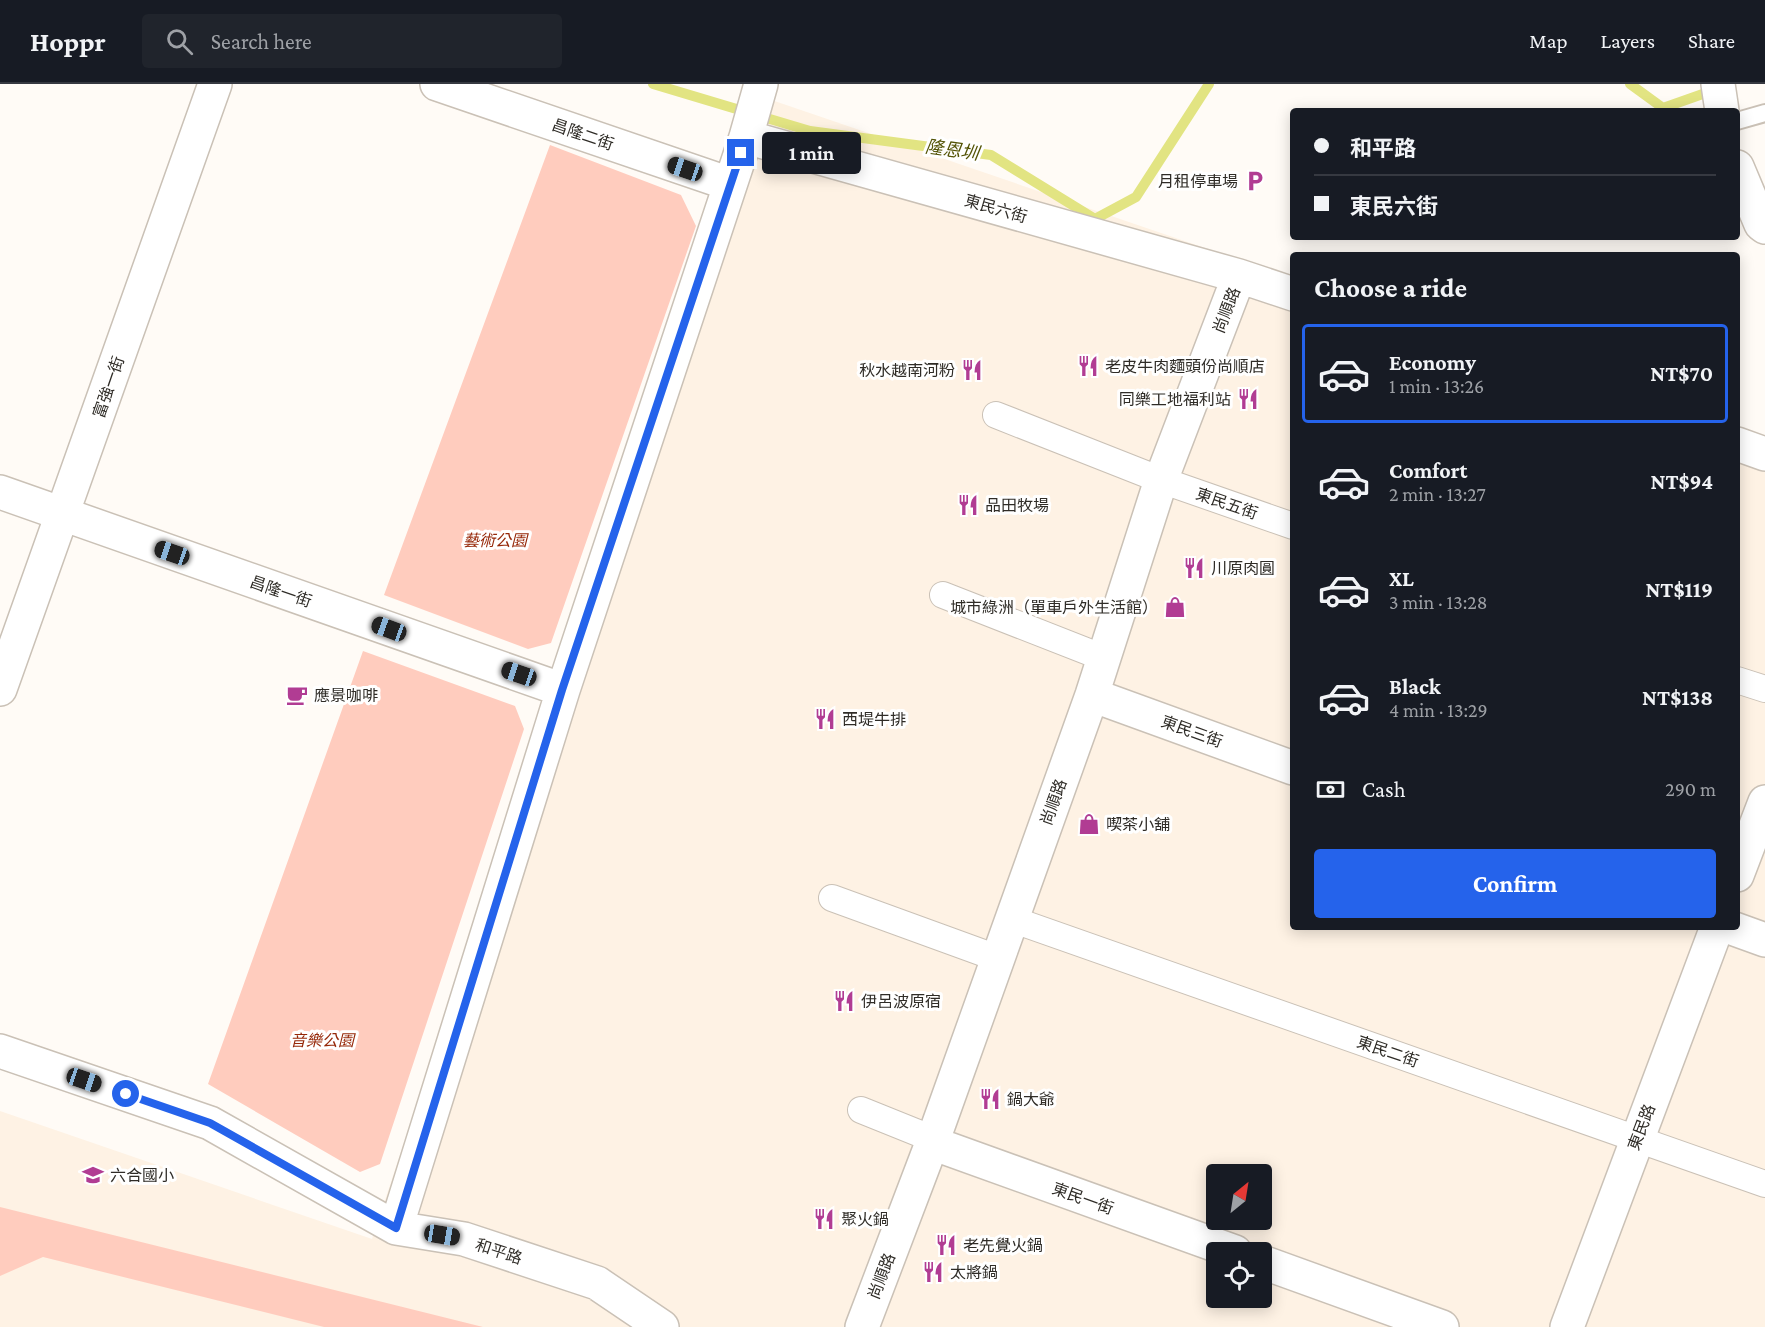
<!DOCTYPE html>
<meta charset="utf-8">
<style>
body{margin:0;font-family:"Crimson Pro","Noto Sans TC",serif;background:#20242c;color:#f1f3f6;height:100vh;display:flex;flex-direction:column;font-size:22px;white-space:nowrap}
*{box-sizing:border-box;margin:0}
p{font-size:20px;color:#9ea1a6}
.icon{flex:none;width:33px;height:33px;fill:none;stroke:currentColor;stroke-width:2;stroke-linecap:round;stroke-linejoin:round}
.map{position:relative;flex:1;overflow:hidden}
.sheet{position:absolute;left:1290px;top:168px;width:450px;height:678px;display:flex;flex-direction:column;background:#171b24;border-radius:6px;box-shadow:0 3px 15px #0003}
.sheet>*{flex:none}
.guide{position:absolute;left:1290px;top:24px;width:450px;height:132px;border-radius:6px;box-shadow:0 3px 15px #0003;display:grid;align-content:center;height:132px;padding:0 24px;background:#171b24}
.needle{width:39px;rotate:30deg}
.tools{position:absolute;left:1206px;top:1080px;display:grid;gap:12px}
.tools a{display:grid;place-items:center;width:66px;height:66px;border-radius:6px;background:#171b24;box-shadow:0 3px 15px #0003;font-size:30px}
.end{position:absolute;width:27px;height:27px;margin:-14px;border:8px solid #2563eb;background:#fff;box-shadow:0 0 0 3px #fff}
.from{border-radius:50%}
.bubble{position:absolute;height:42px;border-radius:6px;background:#171b24;box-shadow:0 3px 15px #0003;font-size:20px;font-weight:700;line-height:42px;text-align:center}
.car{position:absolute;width:18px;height:36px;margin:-18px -9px;border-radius:8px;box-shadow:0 0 4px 2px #0007;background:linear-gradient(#222 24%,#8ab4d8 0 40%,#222 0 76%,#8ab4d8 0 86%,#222 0)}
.guide b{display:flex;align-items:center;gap:21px;height:57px;font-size:22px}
.guide b+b{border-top:2px solid #363941}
.guide i{width:15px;height:15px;background:#f1f3f6}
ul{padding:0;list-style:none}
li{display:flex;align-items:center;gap:18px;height:99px;margin:0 12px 9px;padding:0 12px;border:3px solid transparent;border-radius:6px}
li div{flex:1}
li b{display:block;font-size:22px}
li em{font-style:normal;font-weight:700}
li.on{border-color:#2563eb}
li>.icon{width:54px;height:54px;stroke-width:1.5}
h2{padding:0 24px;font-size:27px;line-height:72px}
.pay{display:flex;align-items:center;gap:15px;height:66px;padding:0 24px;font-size:22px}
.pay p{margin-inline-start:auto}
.action{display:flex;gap:12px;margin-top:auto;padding:12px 24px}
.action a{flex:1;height:69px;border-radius:6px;background:#2563eb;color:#fff;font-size:24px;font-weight:700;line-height:69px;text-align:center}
header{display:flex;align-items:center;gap:36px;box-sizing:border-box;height:84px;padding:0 30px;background:#171b24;border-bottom:2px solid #363941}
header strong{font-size:28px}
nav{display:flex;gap:33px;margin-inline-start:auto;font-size:21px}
.search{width:420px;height:54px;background:#20242c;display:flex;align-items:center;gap:15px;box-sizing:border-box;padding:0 21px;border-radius:6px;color:#9ea1a6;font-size:22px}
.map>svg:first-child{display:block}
</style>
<header>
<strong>Hoppr</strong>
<div class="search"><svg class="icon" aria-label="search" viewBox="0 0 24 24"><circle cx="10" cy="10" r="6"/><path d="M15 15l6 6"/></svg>Search here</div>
<nav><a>Map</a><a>Layers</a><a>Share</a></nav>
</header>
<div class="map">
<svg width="1765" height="1243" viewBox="0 0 1765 1243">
<rect width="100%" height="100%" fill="#fffbf6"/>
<path fill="#fef2e4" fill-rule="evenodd" d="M754,10L1293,194V843H1737V347L1765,356V1243H0V1027L372,1155ZM1216,1090H1262V1136H1216ZM1216,1168H1262V1214H1216Z"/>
<path fill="#ffccbe" d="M550,61L681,111L696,142L551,559L528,565L384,511Z
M363,567L515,622L524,645L380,1080L360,1088L208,1000Z
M0,1123L483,1243H324L43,1173L0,1192Z"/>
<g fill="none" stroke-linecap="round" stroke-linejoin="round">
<path stroke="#e2e482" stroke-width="10" d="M653,0L810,47L991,71L1095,135L1136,113L1209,0
M1630,0L1663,24L1714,6"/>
<defs>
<path id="service" d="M1737,37L1765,29"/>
<path id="pedestrian" d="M996,331L1161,396L1293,442
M943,511L1104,574
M1737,596L1765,605
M832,814L997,874
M1011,835L1765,1100
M861,1026L933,1055"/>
<path id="minor" d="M437,0L730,100
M1718,0L1722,27
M746,53L761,0
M1737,83L1761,140L1765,143
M1737,360L1765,370
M0,408L563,606
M0,605L215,0
M1092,611L1293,684
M1729,843L1765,856
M0,967L210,1039L396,1144L464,1155L597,1199L662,1243
M932,1059L1235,1168
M396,1144L563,606L746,53L1239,192L1293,210
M1262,1178L1442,1243
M862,1243L932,1059L1092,611L1161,396L1239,192"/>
<path id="tertiary" d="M1737,791L1765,718
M1567,1243L1717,843"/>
</defs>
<use href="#service" stroke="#cac1b6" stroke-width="20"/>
<use href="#pedestrian" stroke="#cac1b6" stroke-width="28"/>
<use href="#minor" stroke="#cac1b6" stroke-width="36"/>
<use href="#tertiary" stroke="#cac1b6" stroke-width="36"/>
<use href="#service" stroke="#fff" stroke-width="16"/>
<use href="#pedestrian" stroke="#fff" stroke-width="26"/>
<use href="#minor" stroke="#fff" stroke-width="33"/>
<use href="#tertiary" stroke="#fff" stroke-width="33"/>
</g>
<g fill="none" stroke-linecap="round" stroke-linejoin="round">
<path stroke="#2563eb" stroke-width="8" d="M126,1010L210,1039L396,1144L562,606L741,69"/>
</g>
<defs>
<symbol id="parking-bare" viewBox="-9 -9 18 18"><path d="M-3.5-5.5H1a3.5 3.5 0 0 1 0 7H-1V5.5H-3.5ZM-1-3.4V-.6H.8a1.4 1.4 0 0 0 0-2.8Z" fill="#b13c93" stroke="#fff" stroke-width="2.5" paint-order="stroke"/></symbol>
<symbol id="restaurant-bare" viewBox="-9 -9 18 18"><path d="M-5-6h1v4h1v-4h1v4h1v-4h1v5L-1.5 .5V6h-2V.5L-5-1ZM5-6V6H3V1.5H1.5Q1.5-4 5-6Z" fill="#b13c93" stroke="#fff" stroke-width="2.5" paint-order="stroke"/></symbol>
<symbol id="shop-bare" viewBox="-9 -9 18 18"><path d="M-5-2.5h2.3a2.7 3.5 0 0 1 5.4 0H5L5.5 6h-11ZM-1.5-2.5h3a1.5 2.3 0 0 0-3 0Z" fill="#b13c93" stroke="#fff" stroke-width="2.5" paint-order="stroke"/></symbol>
<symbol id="cafe-bare" viewBox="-9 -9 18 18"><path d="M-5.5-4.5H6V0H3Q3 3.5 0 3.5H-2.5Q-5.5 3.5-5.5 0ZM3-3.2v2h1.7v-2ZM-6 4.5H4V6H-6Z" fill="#b13c93" stroke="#fff" stroke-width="2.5" paint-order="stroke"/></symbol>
<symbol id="school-bare" viewBox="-9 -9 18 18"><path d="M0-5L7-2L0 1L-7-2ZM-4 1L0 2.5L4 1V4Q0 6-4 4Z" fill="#b13c93" stroke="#fff" stroke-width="2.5" paint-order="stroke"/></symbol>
</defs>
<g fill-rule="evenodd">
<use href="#parking-bare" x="1240" y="82" width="30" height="30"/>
<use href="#restaurant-bare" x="1073" y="267" width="30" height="30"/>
<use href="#restaurant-bare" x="957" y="271" width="30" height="30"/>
<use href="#restaurant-bare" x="1233" y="300" width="30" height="30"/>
<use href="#restaurant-bare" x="953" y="406" width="30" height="30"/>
<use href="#restaurant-bare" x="1179" y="469" width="30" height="30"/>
<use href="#shop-bare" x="1160" y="508" width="30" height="30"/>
<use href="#cafe-bare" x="282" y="596" width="30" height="30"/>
<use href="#restaurant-bare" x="810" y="620" width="30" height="30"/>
<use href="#shop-bare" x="1074" y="725" width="30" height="30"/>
<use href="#restaurant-bare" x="829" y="902" width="30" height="30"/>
<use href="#restaurant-bare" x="975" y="1000" width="30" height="30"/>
<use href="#school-bare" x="78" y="1076" width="30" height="30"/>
<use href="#restaurant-bare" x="809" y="1120" width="30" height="30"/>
<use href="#restaurant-bare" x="931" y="1146" width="30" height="30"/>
<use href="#restaurant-bare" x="918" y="1173" width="30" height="30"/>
</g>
<g text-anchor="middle" stroke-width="6" stroke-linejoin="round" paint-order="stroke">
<g font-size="16" fill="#2f2c27" stroke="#fff">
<text transform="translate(583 50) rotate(19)" y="6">昌隆二街</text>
<text transform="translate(996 124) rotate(16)" y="6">東民六街</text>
<text transform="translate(1226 226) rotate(-69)" y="6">尚順路</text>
<text transform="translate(108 303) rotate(-71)" y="6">富強一街</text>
<text transform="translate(1227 419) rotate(19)" y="6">東民五街</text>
<text transform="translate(281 507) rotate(19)" y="6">昌隆一街</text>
<text transform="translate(1192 647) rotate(20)" y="6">東民三街</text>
<text transform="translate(1053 718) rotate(-70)" y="6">尚順路</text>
<text transform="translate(1388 967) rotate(19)" y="6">東民二街</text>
<text transform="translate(1641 1043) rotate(-69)" y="6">東民路</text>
<text transform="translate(1083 1114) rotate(20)" y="6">東民一街</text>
<text transform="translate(499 1167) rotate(18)" y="6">和平路</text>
<text transform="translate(881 1192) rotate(-69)" y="6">尚順路</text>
</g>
<g font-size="16" fill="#2f2c27" stroke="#fff" text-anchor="start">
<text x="1238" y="103" text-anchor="end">月租停車場</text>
<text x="1105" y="288">老皮牛肉麵頭份尚順店</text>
<text x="955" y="292" text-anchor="end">秋水越南河粉</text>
<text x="1231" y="321" text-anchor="end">同樂工地福利站</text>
<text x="985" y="427">品田牧場</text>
<text x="1211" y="490">川原肉圓</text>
<text x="1158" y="529" text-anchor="end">城市綠洲（單車戶外生活館）</text>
<text x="314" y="617">應景咖啡</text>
<text x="842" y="641">西堤牛排</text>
<text x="1106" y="746">喫茶小舖</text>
<text x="861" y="923">伊呂波原宿</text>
<text x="1007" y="1021">鍋大爺</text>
<text x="110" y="1097">六合國小</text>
<text x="841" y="1141">聚火鍋</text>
<text x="963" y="1167">老先覺火鍋</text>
<text x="950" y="1194">太將鍋</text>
</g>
<g font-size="16" font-style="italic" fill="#962809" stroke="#fff">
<text x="495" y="462">藝術公園</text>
<text x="322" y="962">音樂公園</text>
</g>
<g font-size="18" font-style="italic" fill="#545407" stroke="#fff">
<text transform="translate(952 66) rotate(8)" y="6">隆恩圳</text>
</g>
</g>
</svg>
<div class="tools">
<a><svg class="needle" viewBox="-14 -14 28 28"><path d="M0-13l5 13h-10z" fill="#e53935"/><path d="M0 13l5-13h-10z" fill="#9ea1a6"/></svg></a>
<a><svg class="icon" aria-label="locate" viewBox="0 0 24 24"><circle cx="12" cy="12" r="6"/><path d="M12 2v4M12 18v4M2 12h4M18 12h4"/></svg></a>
</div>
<i class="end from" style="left:126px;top:1010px"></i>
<i class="end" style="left:741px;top:69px"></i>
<div class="bubble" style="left:762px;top:48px;width:99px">1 min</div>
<i class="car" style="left:685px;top:85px;rotate:289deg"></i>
<i class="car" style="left:172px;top:469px;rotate:289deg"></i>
<i class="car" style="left:389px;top:545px;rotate:290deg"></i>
<i class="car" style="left:519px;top:590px;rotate:289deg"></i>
<i class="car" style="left:84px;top:996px;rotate:109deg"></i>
<i class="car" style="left:442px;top:1151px;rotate:99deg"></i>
<div class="guide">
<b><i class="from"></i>和平路</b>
<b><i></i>東民六街</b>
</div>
<section class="sheet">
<h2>Choose a ride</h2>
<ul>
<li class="on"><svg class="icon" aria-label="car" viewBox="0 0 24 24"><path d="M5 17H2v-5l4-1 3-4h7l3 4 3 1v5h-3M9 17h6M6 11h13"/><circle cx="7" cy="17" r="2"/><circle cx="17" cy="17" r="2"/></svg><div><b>Economy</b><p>1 min · 13:26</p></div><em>NT$70</em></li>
<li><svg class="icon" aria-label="car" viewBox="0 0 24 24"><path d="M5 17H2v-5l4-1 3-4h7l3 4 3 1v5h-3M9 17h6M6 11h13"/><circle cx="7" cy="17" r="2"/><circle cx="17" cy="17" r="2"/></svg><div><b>Comfort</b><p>2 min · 13:27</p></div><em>NT$94</em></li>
<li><svg class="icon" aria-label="car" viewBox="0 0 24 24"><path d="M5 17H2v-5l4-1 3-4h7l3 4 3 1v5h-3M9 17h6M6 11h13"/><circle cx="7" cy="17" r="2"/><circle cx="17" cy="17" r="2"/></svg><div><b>XL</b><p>3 min · 13:28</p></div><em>NT$119</em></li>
<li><svg class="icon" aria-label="car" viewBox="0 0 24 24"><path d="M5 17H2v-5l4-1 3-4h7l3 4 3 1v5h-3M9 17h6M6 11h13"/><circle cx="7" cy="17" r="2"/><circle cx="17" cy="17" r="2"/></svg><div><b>Black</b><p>4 min · 13:29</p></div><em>NT$138</em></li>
</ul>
<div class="pay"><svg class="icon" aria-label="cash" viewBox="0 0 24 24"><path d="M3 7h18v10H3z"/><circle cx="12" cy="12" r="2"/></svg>Cash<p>290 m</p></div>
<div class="action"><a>Confirm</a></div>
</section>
</div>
